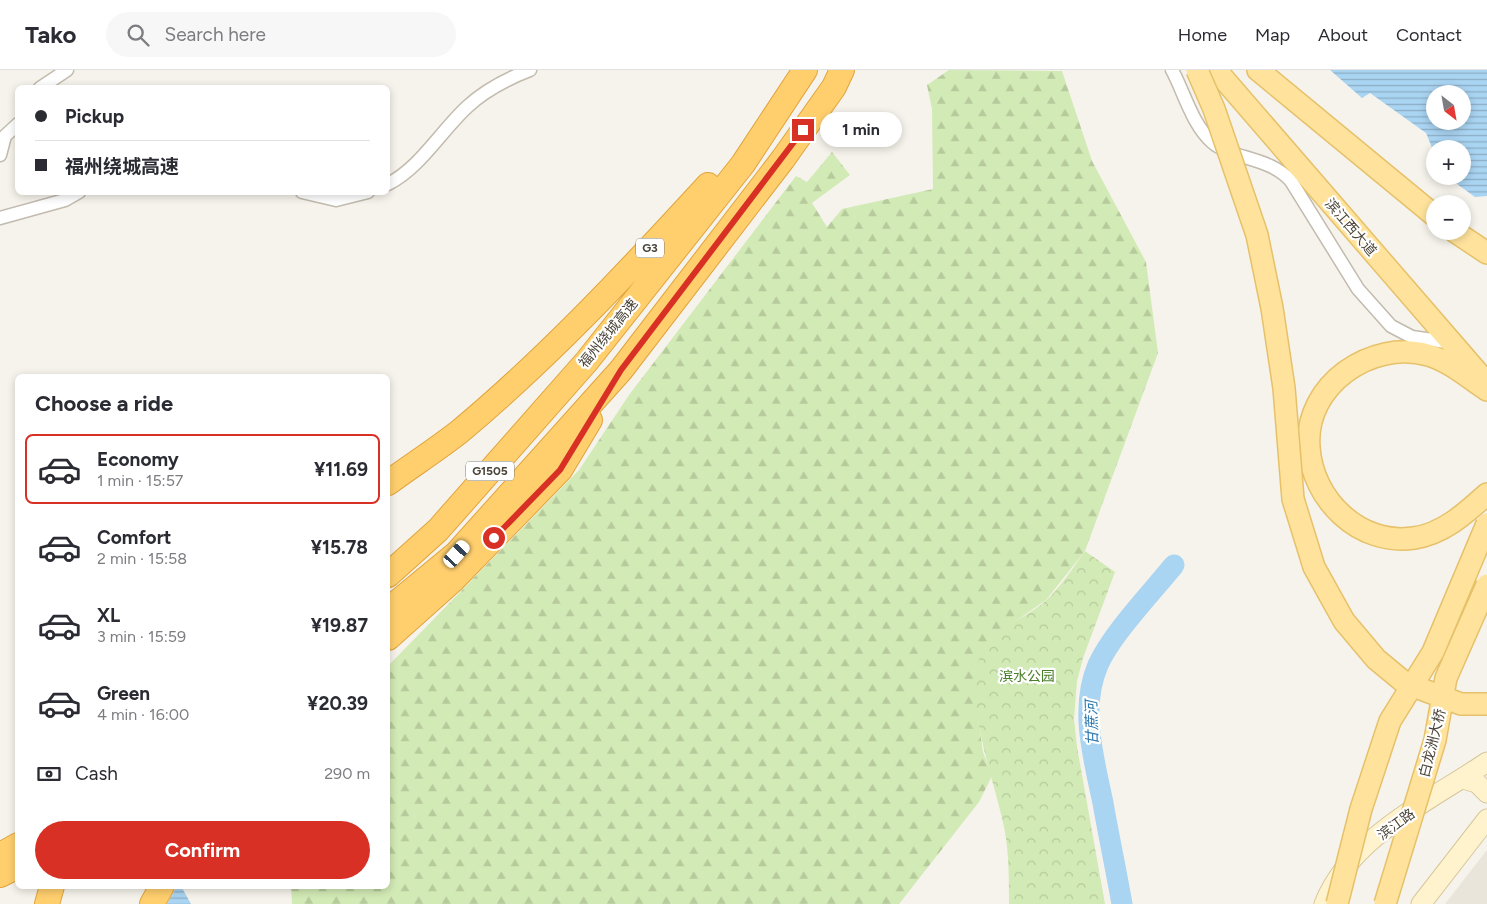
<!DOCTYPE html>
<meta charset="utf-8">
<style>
body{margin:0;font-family:Figtree,"Noto Sans SC",sans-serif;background:#f7f7f7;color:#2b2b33;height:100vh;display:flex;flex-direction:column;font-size:19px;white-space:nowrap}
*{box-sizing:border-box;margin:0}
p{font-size:16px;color:#7c7c81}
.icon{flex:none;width:28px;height:28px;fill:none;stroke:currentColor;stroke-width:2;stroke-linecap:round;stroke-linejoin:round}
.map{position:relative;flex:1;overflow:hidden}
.drawer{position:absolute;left:15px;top:304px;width:375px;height:515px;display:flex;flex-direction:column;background:#fff;border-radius:8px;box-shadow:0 2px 8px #0003}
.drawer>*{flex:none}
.banner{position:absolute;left:15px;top:15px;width:375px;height:110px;border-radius:8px;box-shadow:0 2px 8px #0003;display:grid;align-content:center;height:110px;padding:0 20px;background:#fff}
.needle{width:32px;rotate:149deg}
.tools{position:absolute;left:1426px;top:15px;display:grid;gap:10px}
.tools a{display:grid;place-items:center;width:45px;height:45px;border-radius:50%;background:#fff;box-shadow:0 2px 8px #0003;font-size:25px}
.end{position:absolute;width:22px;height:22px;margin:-11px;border:6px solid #d93025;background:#fff;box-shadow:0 0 0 2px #fff}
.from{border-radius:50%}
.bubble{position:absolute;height:35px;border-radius:18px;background:#fff;box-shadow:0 2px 8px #0003;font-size:16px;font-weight:700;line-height:35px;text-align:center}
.car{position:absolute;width:15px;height:30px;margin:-15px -8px;border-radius:6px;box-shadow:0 0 4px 1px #0007;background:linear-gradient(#fff 24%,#345 0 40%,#fff 0 76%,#345 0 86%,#fff 0)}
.banner b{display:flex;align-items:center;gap:18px;height:48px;font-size:19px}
.banner b+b{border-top:1px solid #e1e1e2}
.banner i{width:12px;height:12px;background:#2b2b33}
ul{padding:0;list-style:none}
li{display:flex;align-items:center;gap:15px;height:70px;margin:0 10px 8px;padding:0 10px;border:2px solid transparent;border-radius:8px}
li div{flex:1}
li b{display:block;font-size:19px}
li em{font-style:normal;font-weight:700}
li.on{border-color:#d93025}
li>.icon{width:45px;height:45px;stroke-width:1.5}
h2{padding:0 20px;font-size:22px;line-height:60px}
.pay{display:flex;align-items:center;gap:12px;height:55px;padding:0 20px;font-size:19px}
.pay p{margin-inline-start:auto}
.primary-button{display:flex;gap:10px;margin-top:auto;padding:10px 20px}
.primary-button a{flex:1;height:58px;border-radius:30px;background:#d93025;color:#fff;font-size:20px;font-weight:700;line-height:58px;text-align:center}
header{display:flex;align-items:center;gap:30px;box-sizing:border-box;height:70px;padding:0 25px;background:#fff;border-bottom:1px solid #e1e1e2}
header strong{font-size:24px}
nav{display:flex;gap:28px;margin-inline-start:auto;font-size:18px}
.search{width:350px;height:45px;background:#f7f7f7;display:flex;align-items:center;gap:12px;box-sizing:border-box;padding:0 18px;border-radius:28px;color:#7c7c81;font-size:19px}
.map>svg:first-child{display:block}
</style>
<header>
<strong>Tako</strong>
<div class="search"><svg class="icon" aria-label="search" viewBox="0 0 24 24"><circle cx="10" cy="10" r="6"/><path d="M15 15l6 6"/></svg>Search here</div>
<nav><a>Home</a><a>Map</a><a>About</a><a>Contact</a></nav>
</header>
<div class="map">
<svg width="1487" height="834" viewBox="0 0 1487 834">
<defs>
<pattern id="forest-firs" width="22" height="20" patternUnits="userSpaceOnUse" patternTransform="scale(1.25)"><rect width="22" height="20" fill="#d2eab5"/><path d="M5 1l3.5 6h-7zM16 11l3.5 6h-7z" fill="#b6ca9c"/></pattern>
<pattern id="park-crowns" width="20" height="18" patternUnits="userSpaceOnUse" patternTransform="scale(1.25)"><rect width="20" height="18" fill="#d2eab5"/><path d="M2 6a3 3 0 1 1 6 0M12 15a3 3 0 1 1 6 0" fill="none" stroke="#b6ca9c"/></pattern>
<pattern id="water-rules" width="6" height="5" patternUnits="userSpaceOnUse" patternTransform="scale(1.25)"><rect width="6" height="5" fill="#a9d4f2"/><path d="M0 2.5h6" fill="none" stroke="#8caec5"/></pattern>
</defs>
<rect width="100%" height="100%" fill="#f6f3ec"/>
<path fill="#eae5da" d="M1487,780V834H1445Z"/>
<path fill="url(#forest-firs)" d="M949,0L1062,1L1092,91L1146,192L1158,283L1085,481L1046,530L998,563L985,578L980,588L976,623L979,654L983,682L992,706L979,732L899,834H292L291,816H388V596L579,400L629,325L796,106L807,112L832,82L850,105L812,133L827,157L842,139L933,119L932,39L927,15Z"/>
<path fill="url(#park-crowns)" d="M1085,481L1115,502L1083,588L1077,611L1074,649L1077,677L1105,834H1009C1009,810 1009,786 1005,762C997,716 957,619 985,577C998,557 1023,549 1042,534C1059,520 1072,499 1085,481Z"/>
<path fill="url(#water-rules)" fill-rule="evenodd" d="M1330,0H1487V126L1475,127L1446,106H1462V79H1435V85L1426,63L1370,23L1362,28ZM1435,24H1462V51H1435Z
M177,816H181L191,834H167Z"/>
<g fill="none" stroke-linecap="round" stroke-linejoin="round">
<path stroke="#a9d4f2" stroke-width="21" d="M1122,834C1116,800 1109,767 1103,733C1094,689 1079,639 1098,595C1111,565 1152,522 1174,495"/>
<defs>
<path id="minor" d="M1172,0C1184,22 1192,54 1212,72C1232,90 1269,86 1291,111L1358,219L1391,256L1412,267L1453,273
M40,18L67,0
M0,85L5,66L18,54
M388,114C420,98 441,61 467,37C484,21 509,8 530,0
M302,122L336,130L368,122
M0,148L65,130L79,122"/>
<path id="secondary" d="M1463,709L1477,713L1487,723
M1324,834C1351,766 1430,731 1487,692
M1421,834L1487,749"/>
<path id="primary" d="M1216,0L1484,310
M1258,0L1435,146
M1454,161L1487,183
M1487,320C1469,308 1449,291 1428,285C1372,269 1304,315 1309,377C1312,429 1359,476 1414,468C1443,464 1466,443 1487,424"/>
<path id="motorway" d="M388,413C411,396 436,380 459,362C549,287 629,201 708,115
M388,505L438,460L587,291L743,94L805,0
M388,540L457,483L621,300L783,89L834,17L842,0
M388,568L454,509L560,400L590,350
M0,785L18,775
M0,805L18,796
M47,834L52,816
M152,834L162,816"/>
</defs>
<use href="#minor" stroke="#c2bbae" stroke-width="15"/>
<use href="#secondary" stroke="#d6c79b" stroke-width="21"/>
<use href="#primary" stroke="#e6c16a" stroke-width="24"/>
<use href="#motorway" stroke="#e0a43c" stroke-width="26"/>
<use href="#minor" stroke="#fff" stroke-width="12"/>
<use href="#secondary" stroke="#fff3cd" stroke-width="19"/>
<use href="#primary" stroke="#ffe39c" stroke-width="21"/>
<use href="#motorway" stroke="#ffcf6e" stroke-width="24"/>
<defs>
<path id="primary-bridge" d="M1197,0L1214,39L1257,165L1272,238L1284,318L1293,429L1314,497L1344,551L1376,589L1405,613L1461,634H1487
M1337,834L1361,739L1390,651L1433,582L1487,454
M1385,834L1435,670L1446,608L1487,515"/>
</defs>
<use href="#primary-bridge" stroke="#e6c16a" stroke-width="24" stroke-linecap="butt"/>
<use href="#primary-bridge" stroke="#ffe39c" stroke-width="21"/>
</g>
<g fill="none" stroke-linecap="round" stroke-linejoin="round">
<path stroke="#d93025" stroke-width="6" d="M494,468L560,400L621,300L803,60"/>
</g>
<g text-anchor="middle" stroke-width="4.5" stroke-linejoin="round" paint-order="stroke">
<g fill="#fff" stroke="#817c74" stroke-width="1">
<rect x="636" y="168.5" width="28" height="19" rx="4"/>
<rect x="466" y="391.5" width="48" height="19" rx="4"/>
</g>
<g font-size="12" font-weight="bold" fill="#4b4439">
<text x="650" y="182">G3</text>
<text x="490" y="405">G1505</text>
</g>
<g font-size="14" fill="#4b4439" stroke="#fff">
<text transform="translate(1351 157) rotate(49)" y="5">滨江西大道</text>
<text transform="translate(608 263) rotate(-51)" y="5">福州绕城高速</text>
<text transform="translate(1432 673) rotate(-76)" y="5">白龙洲大桥</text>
<text transform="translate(1396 754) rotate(-36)" y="5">滨江路</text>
</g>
<g font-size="14" fill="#4a7f2a" stroke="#fff">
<text x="1027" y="611">滨水公园</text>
</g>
<g font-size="15" font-style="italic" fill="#2e7ab2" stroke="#fff">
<text transform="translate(1092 653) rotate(-92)" y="5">甘蔗河</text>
</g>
</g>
</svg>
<div class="tools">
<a><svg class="needle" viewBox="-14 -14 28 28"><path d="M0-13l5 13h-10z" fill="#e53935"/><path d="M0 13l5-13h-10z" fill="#7c7c81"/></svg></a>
<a>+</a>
<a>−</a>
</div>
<i class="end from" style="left:494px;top:468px"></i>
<i class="end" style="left:803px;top:60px"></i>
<div class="bubble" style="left:820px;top:42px;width:82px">1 min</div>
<i class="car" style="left:457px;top:484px;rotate:42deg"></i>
<div class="banner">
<b><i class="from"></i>Pickup</b>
<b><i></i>福州绕城高速</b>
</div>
<section class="drawer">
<h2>Choose a ride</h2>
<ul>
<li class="on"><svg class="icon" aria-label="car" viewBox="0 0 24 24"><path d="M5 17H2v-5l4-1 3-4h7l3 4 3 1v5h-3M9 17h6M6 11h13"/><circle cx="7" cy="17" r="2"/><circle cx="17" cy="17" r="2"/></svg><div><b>Economy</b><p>1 min · 15:57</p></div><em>¥11.69</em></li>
<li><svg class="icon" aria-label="car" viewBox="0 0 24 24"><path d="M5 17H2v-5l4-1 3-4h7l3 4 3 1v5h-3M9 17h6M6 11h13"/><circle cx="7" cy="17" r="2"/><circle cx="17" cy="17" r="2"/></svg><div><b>Comfort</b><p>2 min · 15:58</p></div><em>¥15.78</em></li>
<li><svg class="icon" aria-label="car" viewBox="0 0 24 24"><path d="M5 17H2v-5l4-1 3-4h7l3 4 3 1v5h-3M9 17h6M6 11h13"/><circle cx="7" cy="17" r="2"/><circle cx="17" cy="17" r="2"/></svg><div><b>XL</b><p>3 min · 15:59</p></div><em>¥19.87</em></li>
<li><svg class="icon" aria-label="car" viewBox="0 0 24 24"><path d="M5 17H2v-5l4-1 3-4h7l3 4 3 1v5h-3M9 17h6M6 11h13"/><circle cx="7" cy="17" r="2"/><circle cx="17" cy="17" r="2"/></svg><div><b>Green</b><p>4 min · 16:00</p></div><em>¥20.39</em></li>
</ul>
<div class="pay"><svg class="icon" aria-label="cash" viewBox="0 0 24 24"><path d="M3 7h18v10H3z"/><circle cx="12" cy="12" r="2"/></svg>Cash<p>290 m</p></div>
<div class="primary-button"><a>Confirm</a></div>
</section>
</div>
